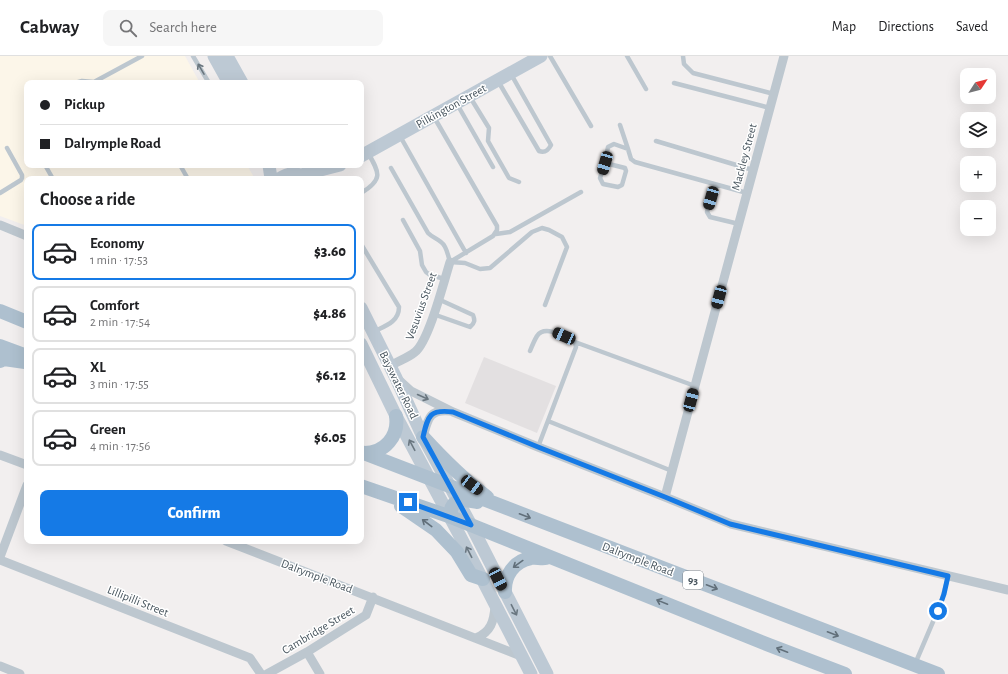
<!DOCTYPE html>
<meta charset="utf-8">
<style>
body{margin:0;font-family:"Alegreya Sans",sans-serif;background:#f6f6f6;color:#202124;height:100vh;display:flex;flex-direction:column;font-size:15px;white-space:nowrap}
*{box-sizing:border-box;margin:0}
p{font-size:13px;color:#757577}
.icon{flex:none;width:22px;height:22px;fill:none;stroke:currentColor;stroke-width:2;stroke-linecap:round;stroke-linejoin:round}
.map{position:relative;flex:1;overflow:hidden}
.drawer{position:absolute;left:24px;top:120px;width:340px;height:368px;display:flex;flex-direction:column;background:#fff;border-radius:8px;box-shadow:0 4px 16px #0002}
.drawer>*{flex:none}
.banner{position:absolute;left:24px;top:24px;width:340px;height:88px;border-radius:8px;box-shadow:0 4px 16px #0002;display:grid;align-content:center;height:88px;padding:0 16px;background:#fff}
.needle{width:26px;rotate:54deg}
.tools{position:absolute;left:960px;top:12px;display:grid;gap:8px}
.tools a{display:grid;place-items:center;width:36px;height:36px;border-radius:8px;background:#fff;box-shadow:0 4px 16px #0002;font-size:20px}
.end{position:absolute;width:18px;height:18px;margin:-9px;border:5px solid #157ae6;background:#fff;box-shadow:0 0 0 2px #fff}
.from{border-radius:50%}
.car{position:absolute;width:12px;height:24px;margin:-12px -6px;border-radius:5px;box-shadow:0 0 3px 1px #0007;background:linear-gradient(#222 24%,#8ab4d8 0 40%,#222 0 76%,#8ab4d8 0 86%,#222 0)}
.banner b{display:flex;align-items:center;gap:14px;height:38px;font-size:15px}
.banner b+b{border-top:1px solid #e0e0e0}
.banner i{width:10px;height:10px;background:#202124}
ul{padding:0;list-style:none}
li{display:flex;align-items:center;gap:12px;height:56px;margin:0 8px 6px;padding:0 8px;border:2px solid #e0e0e0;border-radius:8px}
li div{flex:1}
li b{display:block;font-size:15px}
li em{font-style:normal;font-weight:800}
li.on{border-color:#157ae6}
li>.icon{width:36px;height:36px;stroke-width:1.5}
h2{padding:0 16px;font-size:18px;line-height:48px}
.button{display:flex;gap:8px;margin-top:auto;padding:8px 16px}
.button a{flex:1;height:46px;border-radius:8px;background:#157ae6;color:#fff;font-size:16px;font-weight:800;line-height:46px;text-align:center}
header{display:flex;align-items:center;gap:24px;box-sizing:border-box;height:56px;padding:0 20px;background:#fff;border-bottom:1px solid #e0e0e0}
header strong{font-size:19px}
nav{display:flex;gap:22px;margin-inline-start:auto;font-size:14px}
.search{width:280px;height:36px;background:#f6f6f6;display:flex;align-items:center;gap:10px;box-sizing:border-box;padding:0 14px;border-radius:8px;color:#757577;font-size:15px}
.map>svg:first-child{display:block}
</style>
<header>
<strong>Cabway</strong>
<div class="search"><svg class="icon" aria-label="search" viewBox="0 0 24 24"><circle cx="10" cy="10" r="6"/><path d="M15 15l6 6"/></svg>Search here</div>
<nav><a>Map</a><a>Directions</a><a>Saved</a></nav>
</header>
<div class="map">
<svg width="1008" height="618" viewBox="0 0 1008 618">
<rect width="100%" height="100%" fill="#f2efef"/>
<path fill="#fcf6e9" d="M0,0H185L200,27H27V109H247L255,123H27V170L0,160Z"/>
<path fill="#e3e0e1" d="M484,301L556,330L537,377L465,347Z"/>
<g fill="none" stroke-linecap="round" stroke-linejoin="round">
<path stroke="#bdc7cf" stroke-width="4.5" d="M193,0L209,27
M550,0L591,70
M627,0L646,33
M683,0L684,8L693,17L774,38
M498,25L539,95C545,97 548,95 551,89L511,18
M75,27L82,25L94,26L142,0
M674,27L770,52
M470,41L489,72L488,85L509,122L519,126
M457,48L493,111
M434,61L497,170V174L493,180L450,206
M620,69L628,93
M400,80L466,197
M656,85L753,114
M605,107L600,122L603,128L618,131L622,129L626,115L625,112L605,107L608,91L614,88L628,93L631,103L635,106L747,137
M45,109L53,123
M180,109L188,123
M391,112L428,177C432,181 436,182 441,186C447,190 448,200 450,206
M715,129L707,156L710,161L739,168
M0,137L21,124L22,122V119L7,92
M361,137C383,124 380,117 368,97
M403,164L420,195L422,209L426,216L430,219L445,223
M496,178L510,176L581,136
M361,188L399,251C399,266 385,270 373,276
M450,206L465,207L480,213L490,212L532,176L542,172L549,174L562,181L567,191L545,249
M433,258L470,271C475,267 475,264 473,259L438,243
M575,286L695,330
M530,295C532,290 534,285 537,280C545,268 565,281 575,286L576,291L538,391
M548,365L672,415
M915,608L941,547L948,521"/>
<path stroke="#bdc7cf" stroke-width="9" d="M0,169L27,180
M390,310C398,305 408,302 415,296C429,285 444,225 450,206
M400,325L411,335L453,356L538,391L665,441L731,468L1008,534
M423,381C428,363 429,353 450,355
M0,399L27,409
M665,441L784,0
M226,485L521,600
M0,501L27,429
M0,504L250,602L261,618
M476,582C491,576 494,565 495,550
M307,596L320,618
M0,610L20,618
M267,618L307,596L366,559L373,541"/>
<path stroke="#bdc9d4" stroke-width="13" d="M214,0L229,27
M227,0L242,27
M361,100L541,0
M269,109L271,123
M301,119L340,109
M279,123C288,117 298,115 306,123
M361,252L396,322L423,381L471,469L547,618
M361,288L396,360L460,480L531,618"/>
<path stroke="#aec0cf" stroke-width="14" d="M0,255L27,266
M0,290L27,300
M0,305L4,303L25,306
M423,381C443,403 463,423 487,441
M361,396L938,618
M364,397C385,397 399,380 396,360
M361,430L451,461L769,589L845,618
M401,450L436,474L457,496L471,519L483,523
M451,461C449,442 463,443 477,446
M505,536C504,520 514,505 531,502C536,501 541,503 546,502"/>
</g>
<defs><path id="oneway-shaft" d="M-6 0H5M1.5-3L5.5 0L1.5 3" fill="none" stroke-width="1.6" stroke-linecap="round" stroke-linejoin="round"/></defs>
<g stroke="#6a767f">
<use href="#oneway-shaft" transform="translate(201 13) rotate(-120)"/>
<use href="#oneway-shaft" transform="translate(423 341) rotate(24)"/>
</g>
<g stroke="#6a7781">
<use href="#oneway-shaft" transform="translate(412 389) rotate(-118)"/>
<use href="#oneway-shaft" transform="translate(469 496) rotate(-117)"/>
<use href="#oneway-shaft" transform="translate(514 554) rotate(63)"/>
</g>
<g stroke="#616f7a">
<use href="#oneway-shaft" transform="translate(525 460) rotate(21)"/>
<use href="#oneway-shaft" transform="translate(427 467) rotate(-143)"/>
<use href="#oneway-shaft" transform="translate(518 508) rotate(144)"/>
<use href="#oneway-shaft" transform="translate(712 531) rotate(21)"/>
<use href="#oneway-shaft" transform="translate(662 546) rotate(-158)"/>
<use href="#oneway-shaft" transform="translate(833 578) rotate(21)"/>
<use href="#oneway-shaft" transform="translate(782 594) rotate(-159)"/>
</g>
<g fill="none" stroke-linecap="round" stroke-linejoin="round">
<path stroke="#157ae6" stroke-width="5" d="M408,446L471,469L423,381C428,359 430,353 453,356L538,391L665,441L730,468L948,520L944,538L938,555"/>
</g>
<g text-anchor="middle" stroke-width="3" stroke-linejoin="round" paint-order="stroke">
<rect fill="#fff" stroke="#7e878e" stroke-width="1" x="683" y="515" width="20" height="18" rx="3"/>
<g font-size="11" font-weight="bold" fill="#47545d">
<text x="693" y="528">93</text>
</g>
<g font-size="12" fill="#47545d" stroke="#fff">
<text transform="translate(451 50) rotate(-29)" y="4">Pilkington Street</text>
<text transform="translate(744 101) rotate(-75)" y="4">Mackley Street</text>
<text transform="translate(421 250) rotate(-70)" y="4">Vesuvius Street</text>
<text transform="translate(399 329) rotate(64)" y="4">Bayswater Road</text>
<text transform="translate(638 503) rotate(21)" y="4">Dalrymple Road</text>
<text transform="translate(317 520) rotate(21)" y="4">Dalrymple Road</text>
<text transform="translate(138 545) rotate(22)" y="4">Lillipilli Street</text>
<text transform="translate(318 574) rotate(-31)" y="4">Cambridge Street</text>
</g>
</g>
</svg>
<div class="tools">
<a><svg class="needle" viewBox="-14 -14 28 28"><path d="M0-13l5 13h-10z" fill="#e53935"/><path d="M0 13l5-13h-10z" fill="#757577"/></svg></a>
<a><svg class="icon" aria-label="layers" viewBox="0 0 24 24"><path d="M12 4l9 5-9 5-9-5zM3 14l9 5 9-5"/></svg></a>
<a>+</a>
<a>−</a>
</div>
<i class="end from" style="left:938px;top:555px"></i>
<i class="end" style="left:408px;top:446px"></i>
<i class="car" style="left:605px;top:107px;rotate:196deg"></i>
<i class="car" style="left:711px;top:142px;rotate:196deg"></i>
<i class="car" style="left:719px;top:241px;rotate:195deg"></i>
<i class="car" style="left:564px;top:280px;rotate:294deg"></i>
<i class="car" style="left:691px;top:344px;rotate:15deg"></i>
<i class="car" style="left:472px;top:429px;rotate:127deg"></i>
<i class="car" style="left:498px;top:523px;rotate:153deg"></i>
<div class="banner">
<b><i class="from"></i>Pickup</b>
<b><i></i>Dalrymple Road</b>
</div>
<section class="drawer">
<h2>Choose a ride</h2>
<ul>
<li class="on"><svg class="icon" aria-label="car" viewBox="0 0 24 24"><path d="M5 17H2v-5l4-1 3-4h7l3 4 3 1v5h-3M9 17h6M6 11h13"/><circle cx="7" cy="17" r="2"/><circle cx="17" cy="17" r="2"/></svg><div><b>Economy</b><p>1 min · 17:53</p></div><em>$3.60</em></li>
<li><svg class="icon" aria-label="car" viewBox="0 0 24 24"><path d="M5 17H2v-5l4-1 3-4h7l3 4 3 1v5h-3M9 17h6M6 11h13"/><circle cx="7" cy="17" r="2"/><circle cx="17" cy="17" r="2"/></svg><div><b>Comfort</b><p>2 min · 17:54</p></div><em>$4.86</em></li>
<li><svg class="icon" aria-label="car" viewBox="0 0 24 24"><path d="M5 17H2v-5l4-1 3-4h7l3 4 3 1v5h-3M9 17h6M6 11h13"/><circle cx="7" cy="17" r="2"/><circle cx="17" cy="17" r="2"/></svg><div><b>XL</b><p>3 min · 17:55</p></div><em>$6.12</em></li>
<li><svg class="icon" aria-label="car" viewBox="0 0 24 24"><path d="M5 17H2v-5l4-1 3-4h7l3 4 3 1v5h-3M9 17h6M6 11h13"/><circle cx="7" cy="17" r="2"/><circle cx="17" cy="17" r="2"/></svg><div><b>Green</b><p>4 min · 17:56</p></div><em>$6.05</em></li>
</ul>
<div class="button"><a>Confirm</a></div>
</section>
</div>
